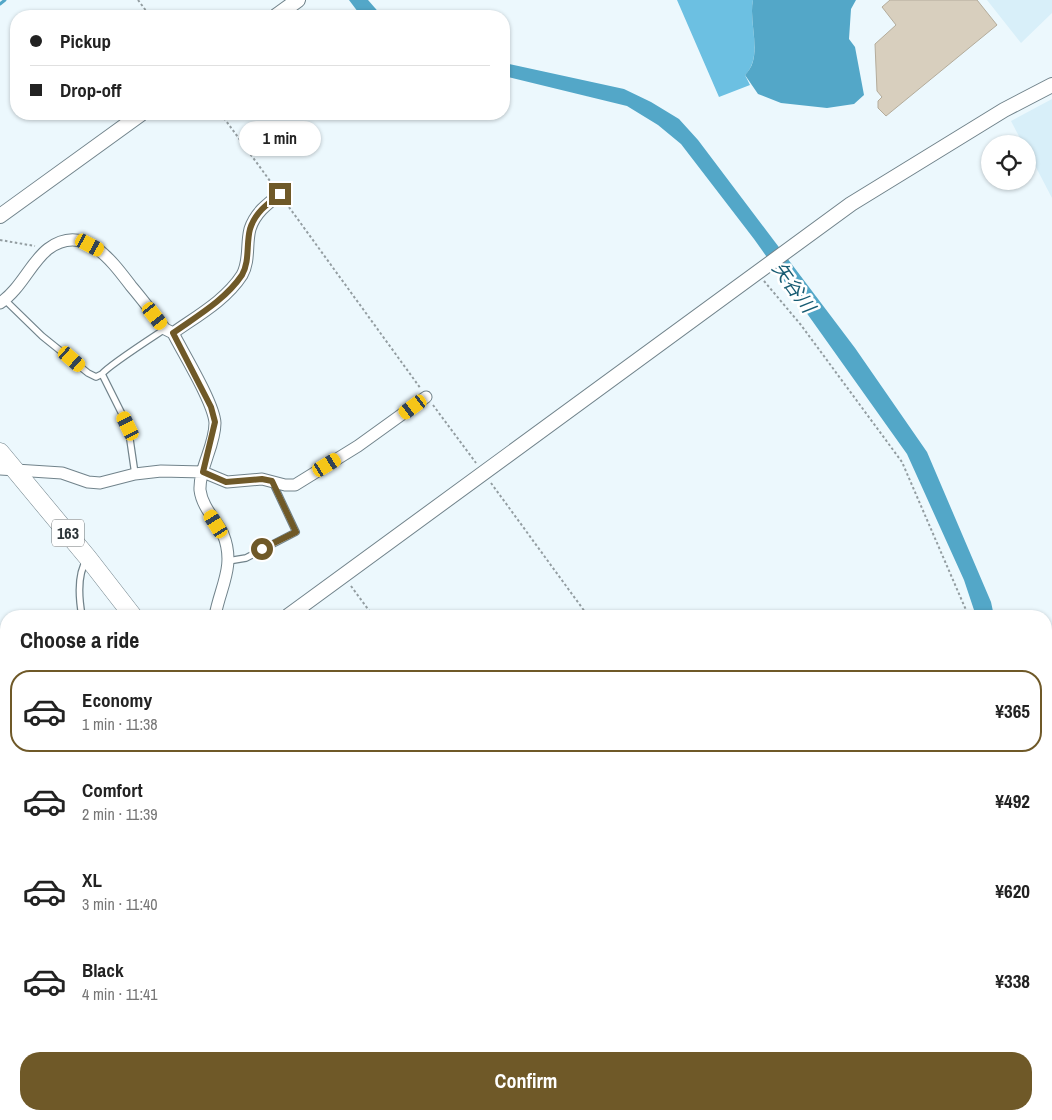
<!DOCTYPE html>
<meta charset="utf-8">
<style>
body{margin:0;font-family:"Archivo Narrow","Noto Sans JP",sans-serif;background:#f2f2f2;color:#222;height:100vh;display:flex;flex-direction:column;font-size:19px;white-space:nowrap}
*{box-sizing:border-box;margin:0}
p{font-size:16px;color:#767676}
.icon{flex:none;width:28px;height:28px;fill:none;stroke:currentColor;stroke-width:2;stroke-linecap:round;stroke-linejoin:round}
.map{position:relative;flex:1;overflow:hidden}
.drawer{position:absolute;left:0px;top:610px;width:1052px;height:510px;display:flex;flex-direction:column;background:#fff;border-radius:20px 20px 0 0;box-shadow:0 1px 4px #0004}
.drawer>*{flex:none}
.hud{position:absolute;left:10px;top:10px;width:500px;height:110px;border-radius:20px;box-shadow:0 1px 4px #0004;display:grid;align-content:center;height:110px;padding:0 20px;background:#fff}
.fabs{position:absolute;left:981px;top:135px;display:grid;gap:10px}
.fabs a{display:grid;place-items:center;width:55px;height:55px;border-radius:50%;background:#fff;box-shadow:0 1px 4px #0004;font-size:25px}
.end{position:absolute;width:22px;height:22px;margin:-11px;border:6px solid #6f5928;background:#fff;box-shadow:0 0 0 2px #fff}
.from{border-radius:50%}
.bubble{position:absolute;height:35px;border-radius:18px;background:#fff;box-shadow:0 1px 4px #0004;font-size:16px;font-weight:700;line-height:35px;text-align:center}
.car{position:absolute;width:15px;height:30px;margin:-15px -8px;border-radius:6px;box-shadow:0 0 4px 1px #0007;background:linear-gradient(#f5c518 24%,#345 0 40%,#f5c518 0 76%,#345 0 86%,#f5c518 0)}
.hud b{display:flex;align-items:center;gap:18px;height:48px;font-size:19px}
.hud b+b{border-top:1px solid #e0e0e0}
.hud i{width:12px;height:12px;background:#222}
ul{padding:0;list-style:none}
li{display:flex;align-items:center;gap:15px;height:82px;margin:0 10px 8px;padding:0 10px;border:2px solid transparent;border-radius:20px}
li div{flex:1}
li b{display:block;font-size:19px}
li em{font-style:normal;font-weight:700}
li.current{border-color:#6f5928}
li>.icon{width:45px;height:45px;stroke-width:1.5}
h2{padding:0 20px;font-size:22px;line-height:60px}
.primary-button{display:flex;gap:10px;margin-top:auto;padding:10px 20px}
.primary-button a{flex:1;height:58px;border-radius:20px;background:#6f5928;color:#fff;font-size:20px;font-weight:700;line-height:58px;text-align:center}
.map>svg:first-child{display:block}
</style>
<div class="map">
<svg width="1052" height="1120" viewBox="0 0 1052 1120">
<rect width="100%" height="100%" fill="#ecf8fd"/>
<path fill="#d8eff9" d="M987,0H1052V13L1021,43Z
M1052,99V198L1028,152V144H1023L1011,121Z"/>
<path fill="#6cc0e2" d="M677,0H753C748,23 764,57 745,75L750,85L719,97Z"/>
<path fill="#53a7c8" d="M349,0H368L382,16H361Z
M753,0H856L851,9L849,39L855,47L864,95L854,104L827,108L781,103L758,94L745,75C764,57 748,23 753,0Z
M504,63L624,89L651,102L679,119L698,140L855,348L927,452L991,602L994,616H976L964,580L907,454L754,239L681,144L658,125L627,106L504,76Z
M1046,1063L1052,1080V1120H1047L1044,1114H1046Z"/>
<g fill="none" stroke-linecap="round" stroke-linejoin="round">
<path stroke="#53a7c8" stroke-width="3" d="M0,4L5,0"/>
</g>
<path fill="#d8cfbe" stroke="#b4ac9b" d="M890,0H977L997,25L886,116L878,108V101L882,97L877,91L875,44L896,25L882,7Z"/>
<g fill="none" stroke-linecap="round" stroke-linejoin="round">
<defs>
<path id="service" d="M5,300L42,336L88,373L96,377L102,374L128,426L135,474
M102,374C108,366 153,337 165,329
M228,561L246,558L296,532L272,481
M82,616C79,599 77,574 87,559
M0,661L6,669
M0,990L6,971"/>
<path id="minor" d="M0,303C21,289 31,262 48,249C84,222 112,261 131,286C143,300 154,315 165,329L173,333C183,353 214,403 215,423C215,446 199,468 200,490C202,507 216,520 223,534C236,566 220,587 215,616
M173,333C197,316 226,300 242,275C250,261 246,244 250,229C255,213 267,204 280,194
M0,469L62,473L88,482L100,483L135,474L161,471L203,472L227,482L262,479L285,485H295L358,446L426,397
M0,818L6,822
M1046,865L1052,871
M291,1114L295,1120
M431,1120L437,1114"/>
<path id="tertiary" d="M276,16L298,0
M0,216L141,114
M288,616L851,204L1004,110L1052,85"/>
<path id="trunk" d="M0,452L88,558L133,616
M538,1114L545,1120"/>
</defs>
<use href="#service" stroke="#71838b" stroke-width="8"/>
<use href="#minor" stroke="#71838b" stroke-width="13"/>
<use href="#tertiary" stroke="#71838b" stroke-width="16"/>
<use href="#trunk" stroke="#71838b" stroke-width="19"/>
<path stroke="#939da1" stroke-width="2" stroke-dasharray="2.5 2.5" stroke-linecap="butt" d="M138,0L150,16
M221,114L273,185
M286,203L421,389
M0,240L35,246
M764,281L801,325L902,462L966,610V616
M433,405L476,463
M491,483L588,616
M351,586L373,616
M0,730L6,721
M1038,1114L1040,1120"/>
<use href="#service" stroke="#fff" stroke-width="5.5"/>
<use href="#minor" stroke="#fff" stroke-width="11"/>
<use href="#tertiary" stroke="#fff" stroke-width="14"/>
<use href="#trunk" stroke="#fff" stroke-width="18"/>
</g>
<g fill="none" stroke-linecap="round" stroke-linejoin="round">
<path stroke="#6f5928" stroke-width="6" d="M262,549L296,532L272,481L262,479L226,482L203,472L215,422L211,407L173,333C197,316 225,300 242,275C250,261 246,244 250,229C255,213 267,204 280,194"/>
</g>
<g text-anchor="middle" stroke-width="5" stroke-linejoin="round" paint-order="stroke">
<rect fill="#fff" stroke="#6c7274" stroke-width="1" x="52" y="519.5" width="32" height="27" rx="4"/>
<g font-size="16" font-weight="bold" fill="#2d3539">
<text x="68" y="539">163</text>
</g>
<g font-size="19" font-style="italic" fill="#185c73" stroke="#fff">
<text transform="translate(794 287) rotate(54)" y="7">矢谷川</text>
</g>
</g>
</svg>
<div class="fabs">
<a><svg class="icon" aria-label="locate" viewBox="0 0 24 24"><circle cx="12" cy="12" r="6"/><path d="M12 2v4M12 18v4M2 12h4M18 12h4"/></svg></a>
</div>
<i class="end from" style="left:262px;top:549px"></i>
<i class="end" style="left:280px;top:194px"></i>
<div class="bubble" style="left:239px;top:121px;width:82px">1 min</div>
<i class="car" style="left:90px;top:245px;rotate:118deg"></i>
<i class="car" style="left:155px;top:316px;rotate:142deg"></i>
<i class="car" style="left:72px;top:359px;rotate:131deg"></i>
<i class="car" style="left:413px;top:407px;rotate:234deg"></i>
<i class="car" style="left:128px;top:426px;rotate:334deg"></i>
<i class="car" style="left:327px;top:465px;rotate:59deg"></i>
<i class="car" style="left:216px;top:524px;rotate:328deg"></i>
<div class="hud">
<b><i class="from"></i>Pickup</b>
<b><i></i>Drop-off</b>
</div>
<section class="drawer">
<h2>Choose a ride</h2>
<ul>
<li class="current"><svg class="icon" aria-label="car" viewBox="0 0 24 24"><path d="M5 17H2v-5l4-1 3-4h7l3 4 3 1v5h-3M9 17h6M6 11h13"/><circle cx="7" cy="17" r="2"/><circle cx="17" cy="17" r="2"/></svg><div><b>Economy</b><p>1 min · 11:38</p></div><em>¥365</em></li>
<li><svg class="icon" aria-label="car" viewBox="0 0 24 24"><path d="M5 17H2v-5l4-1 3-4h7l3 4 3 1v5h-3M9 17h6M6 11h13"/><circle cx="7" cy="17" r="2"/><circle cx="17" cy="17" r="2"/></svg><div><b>Comfort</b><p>2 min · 11:39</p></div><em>¥492</em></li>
<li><svg class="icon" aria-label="car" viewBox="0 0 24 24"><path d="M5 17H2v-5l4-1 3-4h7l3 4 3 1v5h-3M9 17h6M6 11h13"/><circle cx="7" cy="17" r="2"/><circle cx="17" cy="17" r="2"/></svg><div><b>XL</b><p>3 min · 11:40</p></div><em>¥620</em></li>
<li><svg class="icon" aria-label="car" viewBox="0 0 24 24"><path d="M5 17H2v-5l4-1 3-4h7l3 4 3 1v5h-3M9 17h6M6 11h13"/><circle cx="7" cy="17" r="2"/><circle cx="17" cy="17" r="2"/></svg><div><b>Black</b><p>4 min · 11:41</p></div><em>¥338</em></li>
</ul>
<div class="primary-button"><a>Confirm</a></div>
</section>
</div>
